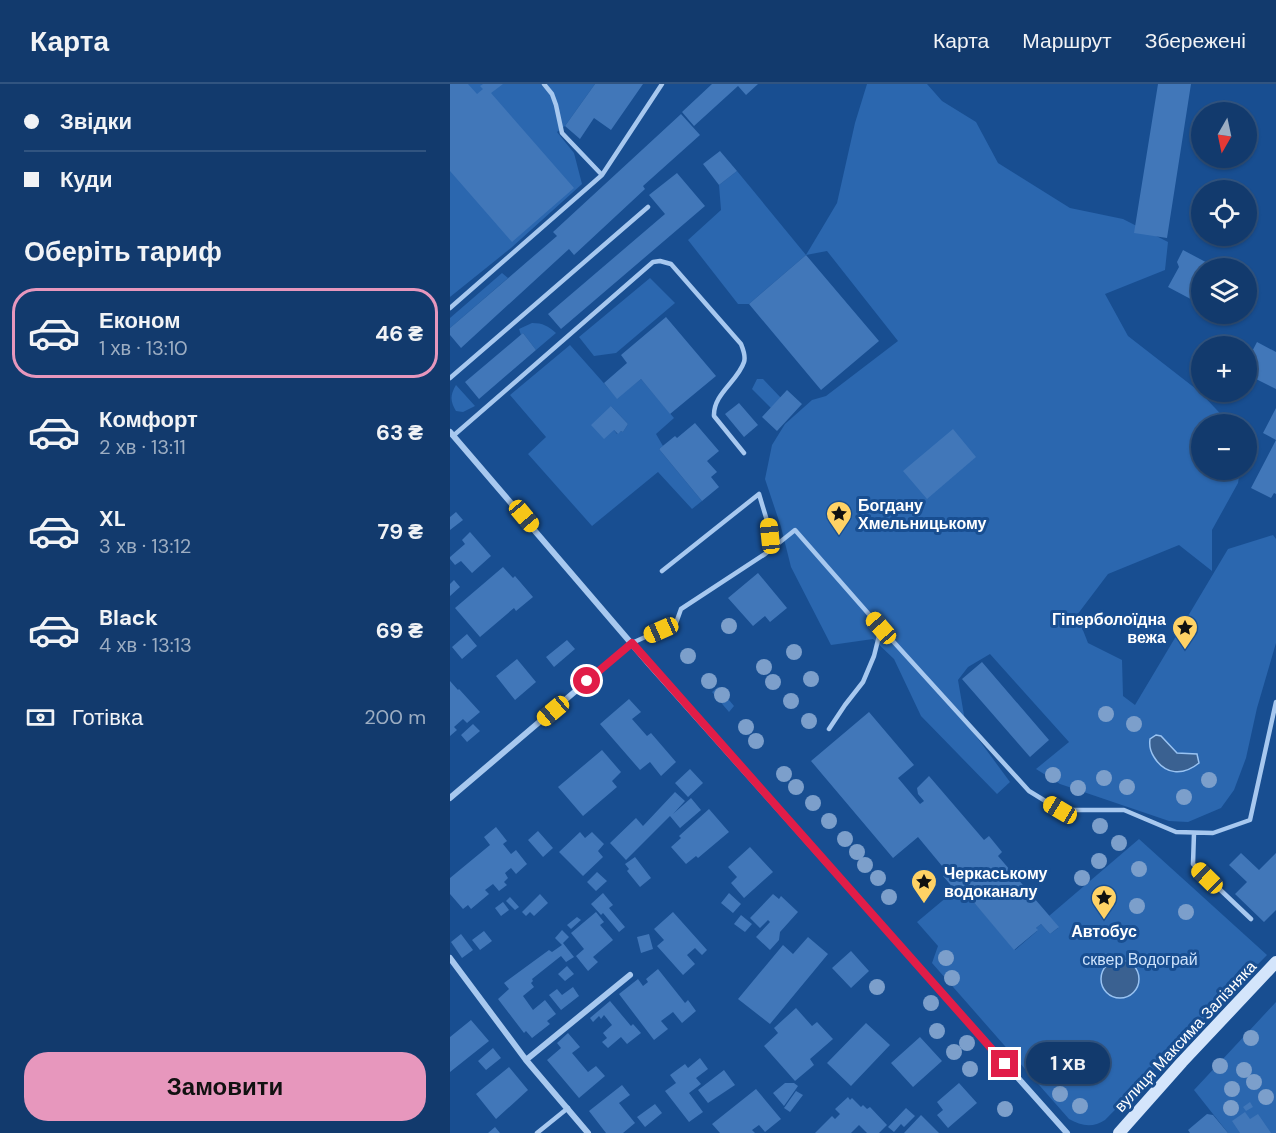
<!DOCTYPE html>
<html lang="uk">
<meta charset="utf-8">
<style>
body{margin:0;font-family:"DM Sans",sans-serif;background:#1f4575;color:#f1f3f6;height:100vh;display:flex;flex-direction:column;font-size:22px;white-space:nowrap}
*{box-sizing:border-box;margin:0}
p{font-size:20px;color:#9cadc2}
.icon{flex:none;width:33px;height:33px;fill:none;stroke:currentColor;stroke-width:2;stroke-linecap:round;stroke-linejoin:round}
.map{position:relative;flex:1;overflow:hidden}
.side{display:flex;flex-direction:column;background:#123a6d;width:450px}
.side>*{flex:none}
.banner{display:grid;align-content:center;height:132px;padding:0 24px;background:#123a6d}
.needle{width:39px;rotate:189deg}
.tools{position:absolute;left:741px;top:18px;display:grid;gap:12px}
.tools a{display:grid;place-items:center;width:66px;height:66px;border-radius:50%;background:#123a6d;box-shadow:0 2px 4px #0004,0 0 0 2px #315480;font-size:30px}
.end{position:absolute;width:27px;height:27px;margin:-14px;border:8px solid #e11d48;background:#fff;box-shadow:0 0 0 3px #fff}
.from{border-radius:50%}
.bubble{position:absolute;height:42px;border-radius:21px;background:#123a6d;box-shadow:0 2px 4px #0004,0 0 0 2px #315480;font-size:20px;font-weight:700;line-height:42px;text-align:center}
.car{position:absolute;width:18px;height:36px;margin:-18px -9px;border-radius:8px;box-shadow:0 0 4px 2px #0007;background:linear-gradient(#f5c518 24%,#345 0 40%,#f5c518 0 76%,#345 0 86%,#f5c518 0)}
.banner b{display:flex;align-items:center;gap:21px;height:57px;font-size:22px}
.banner b+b{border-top:2px solid #315480}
.banner i{width:15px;height:15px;background:#f1f3f6}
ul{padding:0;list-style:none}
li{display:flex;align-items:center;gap:18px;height:90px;margin:0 12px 9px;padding:0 12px;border:3px solid transparent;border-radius:24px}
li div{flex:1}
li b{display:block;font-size:22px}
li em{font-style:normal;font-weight:700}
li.active{border-color:#e797bd}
li>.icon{width:54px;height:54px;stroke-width:1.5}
h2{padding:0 24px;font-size:27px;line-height:72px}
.pay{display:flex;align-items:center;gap:15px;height:66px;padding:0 24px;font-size:22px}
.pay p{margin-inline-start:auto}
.button{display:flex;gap:12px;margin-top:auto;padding:12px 24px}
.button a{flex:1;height:69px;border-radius:24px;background:#e797bd;color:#111;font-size:24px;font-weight:700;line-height:69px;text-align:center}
header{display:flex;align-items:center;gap:36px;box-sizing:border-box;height:84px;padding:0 30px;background:#123a6d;border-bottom:2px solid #315480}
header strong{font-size:28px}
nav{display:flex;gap:33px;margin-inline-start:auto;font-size:21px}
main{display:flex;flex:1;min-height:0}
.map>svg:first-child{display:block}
</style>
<header>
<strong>Карта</strong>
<nav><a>Карта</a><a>Маршрут</a><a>Збережені</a></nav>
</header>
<main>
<section class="side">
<div class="banner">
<b><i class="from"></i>Звідки</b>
<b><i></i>Куди</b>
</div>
<h2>Оберіть тариф</h2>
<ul>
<li class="active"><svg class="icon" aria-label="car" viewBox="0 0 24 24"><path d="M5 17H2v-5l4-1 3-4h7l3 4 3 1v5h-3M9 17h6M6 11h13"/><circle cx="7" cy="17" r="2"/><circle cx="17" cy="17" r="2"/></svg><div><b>Економ</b><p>1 хв · 13:10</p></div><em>46 ₴</em></li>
<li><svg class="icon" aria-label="car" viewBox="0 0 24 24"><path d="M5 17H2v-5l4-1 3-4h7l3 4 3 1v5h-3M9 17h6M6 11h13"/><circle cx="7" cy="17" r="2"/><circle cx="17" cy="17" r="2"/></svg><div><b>Комфорт</b><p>2 хв · 13:11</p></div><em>63 ₴</em></li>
<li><svg class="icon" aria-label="car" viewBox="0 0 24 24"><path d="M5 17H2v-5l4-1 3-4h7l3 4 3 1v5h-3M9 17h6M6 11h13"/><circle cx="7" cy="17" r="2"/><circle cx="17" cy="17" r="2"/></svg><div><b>XL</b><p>3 хв · 13:12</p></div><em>79 ₴</em></li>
<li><svg class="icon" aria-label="car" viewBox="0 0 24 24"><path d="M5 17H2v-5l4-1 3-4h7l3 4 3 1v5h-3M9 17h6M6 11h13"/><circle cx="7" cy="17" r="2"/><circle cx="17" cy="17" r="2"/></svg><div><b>Black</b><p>4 хв · 13:13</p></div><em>69 ₴</em></li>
</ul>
<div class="pay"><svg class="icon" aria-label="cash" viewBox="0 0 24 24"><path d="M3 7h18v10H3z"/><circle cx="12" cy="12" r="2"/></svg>Готівка<p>200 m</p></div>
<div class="button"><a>Замовити</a></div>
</section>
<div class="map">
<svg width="826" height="1049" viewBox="0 0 826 1049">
<rect width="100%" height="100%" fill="#184e91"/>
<path fill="#2b67af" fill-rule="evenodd" d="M0,0H145L115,42L107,48L124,69L132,100L61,164L0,213Z
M417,0H477L492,17L526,38L548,79L620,124L673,135L718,158L715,186L655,210L678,252L750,308L780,340H752V386H790L788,399L762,446V487L729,461L658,490L627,531L638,559L672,576L673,612L685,621L778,465L823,451L826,455V559L807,624L796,674L784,706L771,724L738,738L719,737L610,700L586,685L619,658L540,570L518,583L508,596L515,637L560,698L547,710L471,632L444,575L423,555L381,561L341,483L331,443L315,395L322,361L335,340L362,316L376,312L448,257L377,167L356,171L299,220H288L238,156L271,126L269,101L287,87L356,171L387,119L405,39Z
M52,189L58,194L0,244V234Z
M200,194L225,219L166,269L144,272L129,253Z
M82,239C93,239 98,242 106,249L86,266L73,249L71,251L69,245Z
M120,261L167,314L191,295L224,334L206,350L213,362L209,365L252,417L242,425L208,388L142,442L78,370L96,353L60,311ZM161,322L178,340L173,348L171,347L167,350L164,346Z
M307,295H313L331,314L321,324L302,305Z
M6,301L25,322L13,328L6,327C0,317 0,311 6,301Z
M268,603L284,622L279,628L262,608Z
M689,755L817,871L655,1036C643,1044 631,1042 619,1035L482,879L488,862L467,838L510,802L565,866L587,847L586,844L591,840L600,850L608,844L599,832Z
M826,918V1049H778L744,1006Z"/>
<path fill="#3a6191" stroke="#99c3f2" stroke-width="1.5" d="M706,651L711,652L727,669L747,670L749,679C733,692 715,691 704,673C700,667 699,662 700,655Z
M651 895a19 19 0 1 1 38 0a19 19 0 1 1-38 0Z"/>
<path fill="#4177b9" d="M0,0H18L27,10L33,5L30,2L33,0H53L41,9L124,104L62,158L0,87Z
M145,0H193L161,46L144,34L130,55L115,42Z
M262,0H308L296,11L288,2L244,42L232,28Z
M708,0H741L717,154L684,149Z
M231,30L250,51L193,102L195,105L124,171L119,165L11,264L0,251V244L107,152L103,148Z
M270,67L287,87L269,101L253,80Z
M227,89L255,122L111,245L98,230L215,130L199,111Z
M733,166L767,184H752V221L718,203L729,183L727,178Z
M356,171L429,257L371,306L299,220Z
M216,233L266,292L220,330L191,295L167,315L154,299L177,279L171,271Z
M73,249L86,266L29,315L15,298Z
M807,258L826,268V305L796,290V279Z
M337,306L352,320L327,347L312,333Z
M289,319L308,341L294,353L275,330Z
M161,322L178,340L173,348L171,347L168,350L164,346L154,355L141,341Z
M826,324V410L824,409L821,414L801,404L826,356L813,349Z
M245,339L269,367L257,377L267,388L261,393L269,403L252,417L209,365L225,352L227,354Z
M503,345L526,373L477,415L453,387Z
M6,428L13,436L0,446V433Z
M20,448L41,472L22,489L11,477L5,481L0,475V473L15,460L12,456Z
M53,483L63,494L65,492L83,513L66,527L64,524L30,553L5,524Z
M308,489L337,524L320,538L315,532L303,542L278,514Z
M4,496L10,503L0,512V500Z
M17,550L27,562L12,575L2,563Z
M117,556L125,565L104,583L96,573Z
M67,575L86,598L65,616L46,592Z
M532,578L599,656L580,673L512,595Z
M0,597L8,606L9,605L30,628L17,639L13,635L4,643L7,646L0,652Z
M179,615L191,628L182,635L197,652L201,649L226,678L211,692L200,678L190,686L150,640Z
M419,628L464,681L448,694L470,720L474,717L468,710L467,704L479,692L534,756L539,752L552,768L548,772L609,843L600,850L591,840L586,844L588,846L564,866L510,802L505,806L493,792L497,788L468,753L443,774L361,677Z
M23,640L30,647L17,658L11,651Z
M152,666L171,688L162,697L167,703L133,732L108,703Z
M240,685L253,699L238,713L225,699Z
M225,708L235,717L223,730L241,714L251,726L230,744L220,732L176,776L160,759L186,734L193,742Z
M259,725L279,748L248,774L246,772L236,780L221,763L231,754L229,752Z
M46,743L57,757L53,760L61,770L66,766L77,780L66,790L61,784L55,789L58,794L54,798L57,801L49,807L43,800L35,806L39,810L21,825L18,821L13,825L0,810V794L40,761L34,753Z
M88,747L103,764L93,773L78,756Z
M130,748L135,754L142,748L154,760L148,767L153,773L133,792L109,768Z
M300,763L323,788L294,814L281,799L287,793L278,783Z
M791,769L809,786L826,769V826L814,838L785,810L797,798L779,781Z
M185,773L201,794L190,803L177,787L179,785L175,780Z
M147,788L157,797L146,807L137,798Z
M153,809L163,821L159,824L175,843L169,848L153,829L151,831L141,820Z
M279,809L291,820L283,829L271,819Z
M90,810L98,819L84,832L80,828L76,832L72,828Z
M323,810L329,815L331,812L348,828L330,848L329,856L320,866L306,853L320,838L318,836L310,844L300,834Z
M60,813L69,823L65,826L56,817Z
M53,818L59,826L51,832L45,824Z
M146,828L154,838L150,841L163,856L143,873L148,878L138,887L126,872L134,865L121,849Z
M223,828L257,866L252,871L245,864L237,871L245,880L233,891L207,862L214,856L204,845Z
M291,831L302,840L295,848L284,840Z
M127,833L131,836L121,845L117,841Z
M112,846L119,853L113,859L124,873L116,878L111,872L82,895L83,897L81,899L84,903L73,912L83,926L95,916L106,930L97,937L100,940L82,954L76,947L74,949L48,915L59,905L54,899L99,866L102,868L112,861L105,854Z
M34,847L42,857L30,866L22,856Z
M11,850L23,866L12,874L1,858Z
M199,850L203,865L191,869L187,853Z
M358,853L378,870L320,940L288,915L333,861L343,870Z
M401,867L419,887L401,904L382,884Z
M117,882L124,890L115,897L108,890Z
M208,885L235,919L238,916L246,927L232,939L223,928L211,937L218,945L204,956L169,910L188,895L193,902L198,898L196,895Z
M123,903L129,912L111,926L99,911L107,905L112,911Z
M160,917L181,942L183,940L191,949L177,960L171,953L158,964L152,958L157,954L153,949L162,941L154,931L151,935L149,932L143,938L140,934Z
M346,924L362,942L367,938L383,955L360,975L364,981L345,997L314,962L328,949L324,944Z
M21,936L39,957L0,988V953Z
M416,939L440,961L401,1002L377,979Z
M118,949L130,963L122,969L138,988L146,982L155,992L129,1014L97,976L111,964L107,959Z
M470,953L492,977L463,1003L441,979Z
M43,964L51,974L36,986L28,977Z
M250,974L258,985L246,994L251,1000L239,1009L253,1028L239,1038L215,1007L226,999L220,991L235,980L238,984Z
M59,983L78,1006L46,1035L26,1010Z
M274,986L285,1001L258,1019L248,1006Z
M335,999H344L348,1002L334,1022L323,1009Z
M509,999L527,1019L498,1044L487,1031L493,1026L487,1018Z
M172,1001L180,1011L169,1019L185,1039L173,1049H156L139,1027Z
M306,1005L331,1035L315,1048L309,1041L302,1046L305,1049H270L262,1040Z
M346,1007L353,1011L340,1028L334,1024Z
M398,1013L400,1016L402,1014L411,1023L413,1021L417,1025L420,1023L437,1041L429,1049H417L409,1041L401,1049H365L382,1032L385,1035L390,1030L385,1025Z
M800,1018L803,1023L796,1027L793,1023Z
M205,1020L212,1029L195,1043L187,1033Z
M456,1024L465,1032L454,1043L451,1040L444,1048L438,1043Z
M795,1028L800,1035L808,1030L821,1049H790L782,1037Z
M757,1030L763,1031L778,1049H740L738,1046Z
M471,1031L489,1049H454Z
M45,1043L50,1049H38Z"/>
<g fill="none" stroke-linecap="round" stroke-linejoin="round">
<path stroke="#a7c8ef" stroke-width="4.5" d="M152,91L212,0
M0,224L152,91L112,49L106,21L102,10L94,0
M0,294L198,123
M3,352L203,178L210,177L221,180L291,260C293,265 296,272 294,278C288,297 263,310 264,332L294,369
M212,487L309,410L318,440L321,465
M182,559L226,539L231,525L315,470L345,446L431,544L579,707L610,726H674L726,748L763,749L800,736L826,618
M379,645L395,621L413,598L424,572L431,544
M744,749L743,780L801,835
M87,1049L118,1024"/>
<path stroke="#a7c8ef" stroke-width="6" d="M0,348L199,580L617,1049
M0,714L182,559
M0,874L76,976L138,1049
M76,976L180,891"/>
<path stroke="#d4e5fb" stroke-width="12" d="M669,1049L732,978L826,878"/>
</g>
<g fill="#7c9fcb">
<circle cx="279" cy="542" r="8"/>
<circle cx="344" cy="568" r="8"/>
<circle cx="238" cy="572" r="8"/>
<circle cx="314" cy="583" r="8"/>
<circle cx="361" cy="595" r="8"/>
<circle cx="259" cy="597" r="8"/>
<circle cx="323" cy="598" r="8"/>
<circle cx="272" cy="611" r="8"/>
<circle cx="341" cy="617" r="8"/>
<circle cx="656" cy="630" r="8"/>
<circle cx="359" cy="637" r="8"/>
<circle cx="684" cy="640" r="8"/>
<circle cx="296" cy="643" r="8"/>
<circle cx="306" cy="657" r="8"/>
<circle cx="334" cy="690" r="8"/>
<circle cx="603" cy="691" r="8"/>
<circle cx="654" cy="694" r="8"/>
<circle cx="759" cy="696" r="8"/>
<circle cx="346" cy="703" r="8"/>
<circle cx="677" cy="703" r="8"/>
<circle cx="628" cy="704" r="8"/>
<circle cx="734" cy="713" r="8"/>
<circle cx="363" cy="719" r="8"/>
<circle cx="379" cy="737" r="8"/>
<circle cx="650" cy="742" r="8"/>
<circle cx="395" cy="755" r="8"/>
<circle cx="669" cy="759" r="8"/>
<circle cx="407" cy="768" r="8"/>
<circle cx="649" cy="777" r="8"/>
<circle cx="415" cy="781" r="8"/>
<circle cx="689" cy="785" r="8"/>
<circle cx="428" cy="794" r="8"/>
<circle cx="632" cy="794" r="8"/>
<circle cx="439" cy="813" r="8"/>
<circle cx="687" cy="822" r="8"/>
<circle cx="736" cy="828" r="8"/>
<circle cx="496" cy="874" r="8"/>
<circle cx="502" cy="894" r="8"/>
<circle cx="427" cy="903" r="8"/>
<circle cx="481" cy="919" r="8"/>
<circle cx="487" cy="947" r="8"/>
<circle cx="801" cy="954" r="8"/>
<circle cx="517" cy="959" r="8"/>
<circle cx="504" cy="968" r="8"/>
<circle cx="770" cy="982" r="8"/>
<circle cx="520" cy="985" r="8"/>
<circle cx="794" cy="986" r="8"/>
<circle cx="804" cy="998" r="8"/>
<circle cx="782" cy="1005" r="8"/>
<circle cx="610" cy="1010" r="8"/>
<circle cx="816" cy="1013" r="8"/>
<circle cx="630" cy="1022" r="8"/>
<circle cx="781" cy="1024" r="8"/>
<circle cx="555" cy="1025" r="8"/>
</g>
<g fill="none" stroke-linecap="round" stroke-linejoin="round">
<path stroke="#e11d48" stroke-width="8" d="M137,597L182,559L555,980"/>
</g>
<defs>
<symbol id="sight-pin" viewBox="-11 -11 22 30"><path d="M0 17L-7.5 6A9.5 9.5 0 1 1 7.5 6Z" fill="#ffd265" stroke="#184e91"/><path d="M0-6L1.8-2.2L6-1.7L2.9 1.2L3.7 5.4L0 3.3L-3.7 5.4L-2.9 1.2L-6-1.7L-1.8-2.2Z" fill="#111"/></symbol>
</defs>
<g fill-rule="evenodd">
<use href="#sight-pin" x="374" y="415" width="30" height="40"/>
<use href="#sight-pin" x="720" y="529" width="30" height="40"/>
<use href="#sight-pin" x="459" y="783" width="30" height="40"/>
<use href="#sight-pin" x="639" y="799" width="30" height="40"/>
</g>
<g text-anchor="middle" stroke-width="6" stroke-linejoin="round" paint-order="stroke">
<g font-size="16" font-weight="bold" fill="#fff" stroke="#184e91" text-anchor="start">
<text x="408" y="427">Богдану<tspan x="408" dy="18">Хмельницькому</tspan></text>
<text x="716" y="541" text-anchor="end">Гіперболоїдна<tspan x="716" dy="18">вежа</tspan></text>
<text x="494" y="795">Черкаському<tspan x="494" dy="18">водоканалу</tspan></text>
<text x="654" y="853" text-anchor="middle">Автобус</text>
</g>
<g font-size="16" fill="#cde2fb" stroke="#184e91">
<text x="690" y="881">сквер Водограй</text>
</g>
<g font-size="16" fill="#fff" stroke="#184e91">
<text transform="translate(735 952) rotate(-47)" y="6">вулиця Максима Залізняка</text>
</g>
</g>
</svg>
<div class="tools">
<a><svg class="needle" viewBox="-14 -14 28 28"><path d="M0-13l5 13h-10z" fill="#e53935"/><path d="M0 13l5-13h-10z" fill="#9cadc2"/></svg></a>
<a><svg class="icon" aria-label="locate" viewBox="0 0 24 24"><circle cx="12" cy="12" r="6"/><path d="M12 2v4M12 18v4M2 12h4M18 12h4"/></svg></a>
<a><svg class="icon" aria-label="layers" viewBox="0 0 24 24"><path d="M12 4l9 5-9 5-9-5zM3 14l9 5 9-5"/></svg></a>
<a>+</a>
<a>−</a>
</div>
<i class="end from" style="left:137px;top:597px"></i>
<i class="end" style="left:555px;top:980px"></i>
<div class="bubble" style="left:576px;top:958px;width:84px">1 хв</div>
<i class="car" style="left:74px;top:432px;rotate:140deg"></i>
<i class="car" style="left:320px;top:452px;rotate:354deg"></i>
<i class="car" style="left:431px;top:544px;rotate:319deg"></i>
<i class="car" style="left:211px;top:546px;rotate:246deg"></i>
<i class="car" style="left:103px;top:627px;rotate:230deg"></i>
<i class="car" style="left:610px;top:726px;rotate:301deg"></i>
<i class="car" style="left:757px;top:794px;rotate:314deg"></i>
</div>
</main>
